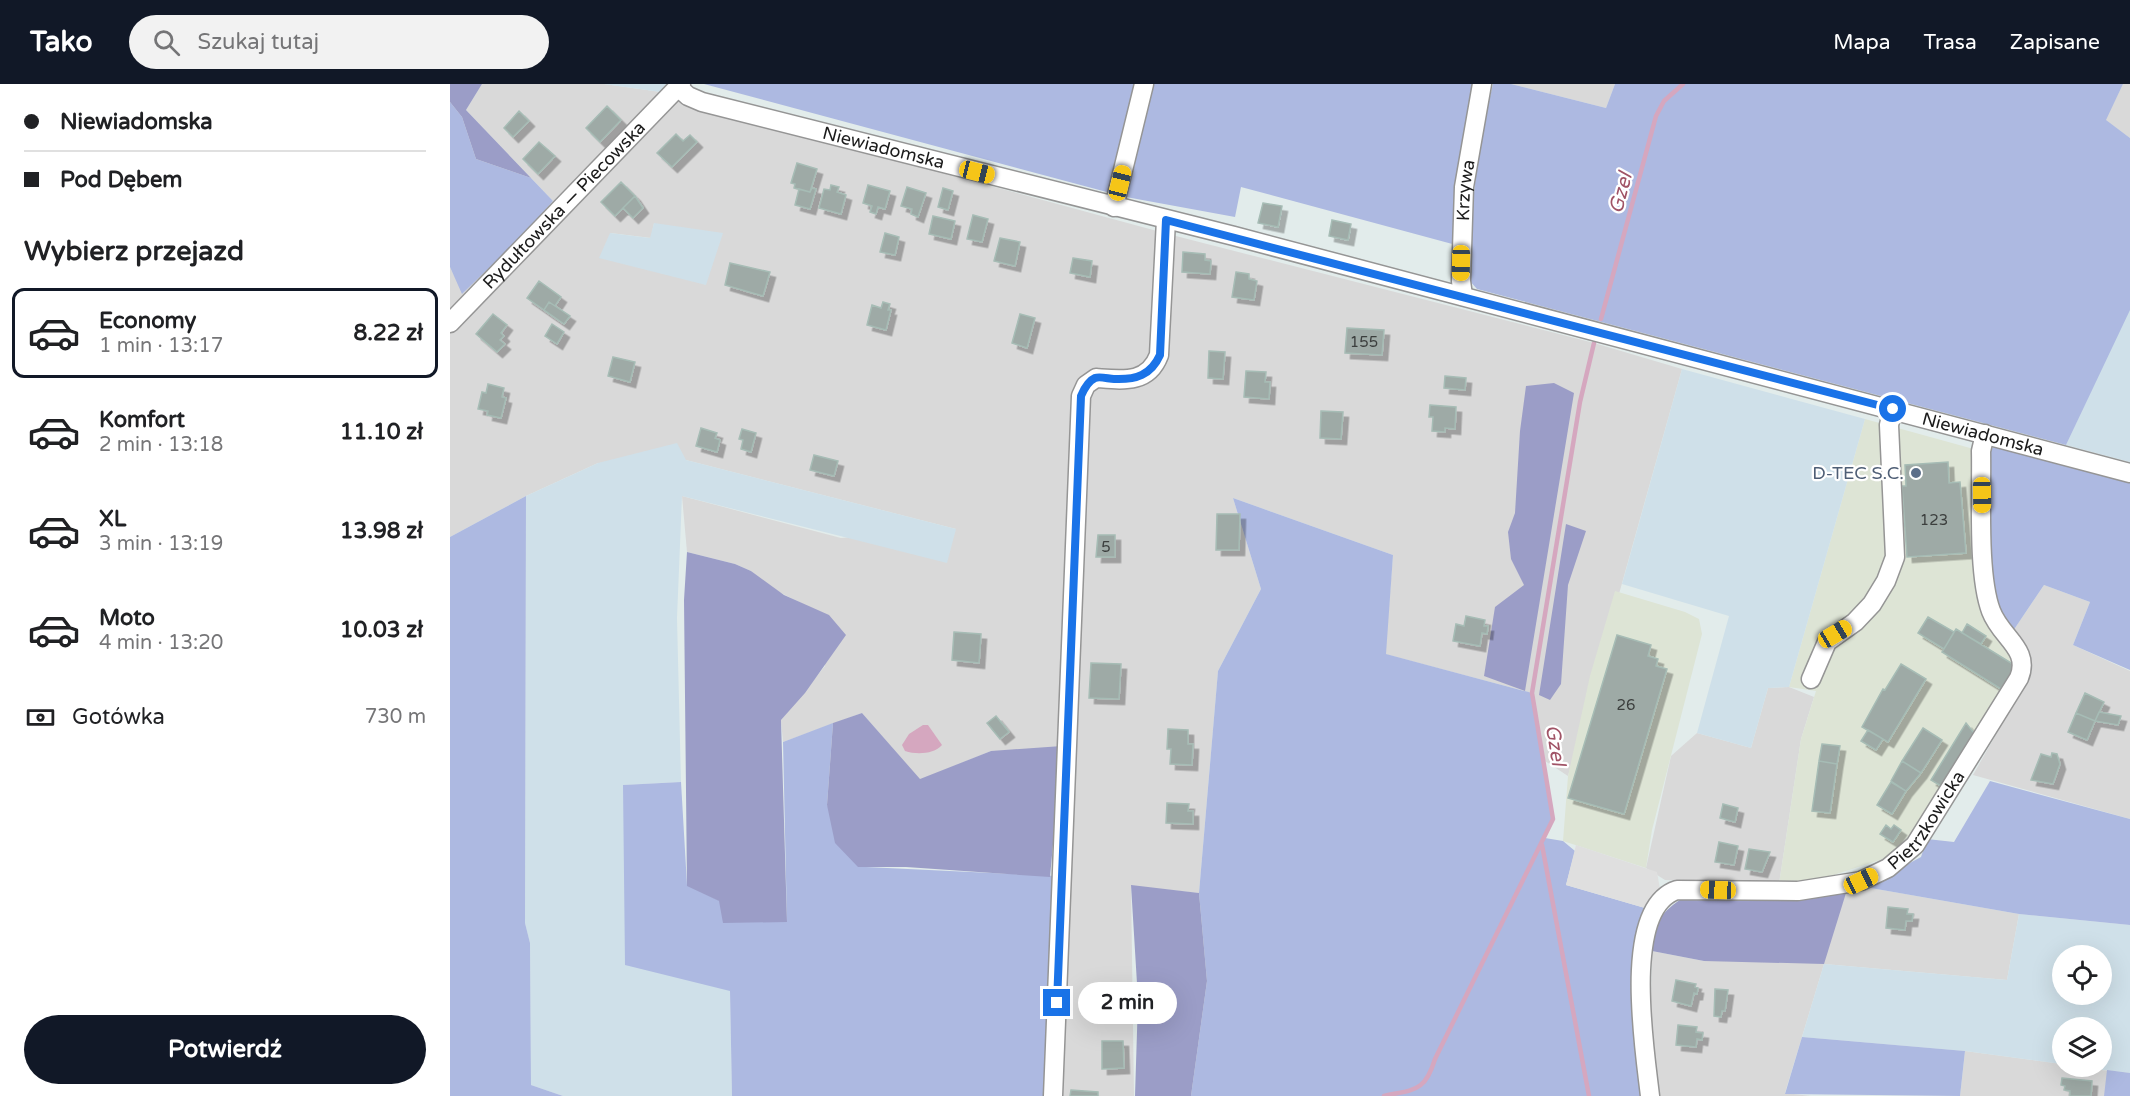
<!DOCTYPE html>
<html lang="pl">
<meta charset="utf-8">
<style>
body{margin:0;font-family:"Varela Round",sans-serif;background:#f2f2f2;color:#202124;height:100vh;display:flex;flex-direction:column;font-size:22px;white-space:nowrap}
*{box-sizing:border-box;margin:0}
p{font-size:20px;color:#757577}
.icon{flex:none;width:33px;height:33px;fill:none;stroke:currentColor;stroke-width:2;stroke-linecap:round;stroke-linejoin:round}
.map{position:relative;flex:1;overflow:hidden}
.panel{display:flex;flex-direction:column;background:#fff;width:450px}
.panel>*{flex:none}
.top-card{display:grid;align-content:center;height:132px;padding:0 24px;background:#fff}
.fabs{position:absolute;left:1602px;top:861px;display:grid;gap:12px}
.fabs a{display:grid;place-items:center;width:60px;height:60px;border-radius:50%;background:#fff;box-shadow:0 6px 24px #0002;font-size:30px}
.end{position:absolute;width:27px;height:27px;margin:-14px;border:8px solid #1a73e8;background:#fff;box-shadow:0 0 0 3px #fff}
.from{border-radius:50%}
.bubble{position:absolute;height:42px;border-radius:21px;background:#fff;box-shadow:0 6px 24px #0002;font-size:20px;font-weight:700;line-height:42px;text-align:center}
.car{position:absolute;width:18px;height:36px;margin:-18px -9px;border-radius:8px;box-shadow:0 0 4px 2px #0007;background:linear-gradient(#f5c518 24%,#345 0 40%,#f5c518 0 76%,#345 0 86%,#f5c518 0)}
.top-card b{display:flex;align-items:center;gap:21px;height:57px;font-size:22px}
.top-card b+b{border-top:2px solid #e0e0e0}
.top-card i{width:15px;height:15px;background:#202124}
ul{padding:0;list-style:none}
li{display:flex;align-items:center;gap:18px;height:90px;margin:0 12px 9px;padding:0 12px;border:3px solid transparent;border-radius:12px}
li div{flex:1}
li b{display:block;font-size:22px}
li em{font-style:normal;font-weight:700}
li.current{border-color:#111827}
li>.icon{width:54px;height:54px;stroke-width:1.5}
h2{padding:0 24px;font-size:27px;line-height:72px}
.pay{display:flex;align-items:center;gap:15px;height:66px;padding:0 24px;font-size:22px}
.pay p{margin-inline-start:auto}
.cta{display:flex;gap:12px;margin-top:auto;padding:12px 24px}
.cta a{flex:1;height:69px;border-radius:36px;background:#111827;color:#fff;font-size:24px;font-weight:700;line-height:69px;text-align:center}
header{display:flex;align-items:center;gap:36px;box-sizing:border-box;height:84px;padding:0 30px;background:#111827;color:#fff}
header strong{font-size:28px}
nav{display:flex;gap:33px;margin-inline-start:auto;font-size:21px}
.search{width:420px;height:54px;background:#f2f2f2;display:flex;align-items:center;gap:15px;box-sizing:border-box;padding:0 21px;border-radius:33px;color:#757577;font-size:22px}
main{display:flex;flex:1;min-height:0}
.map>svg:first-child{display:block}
</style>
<header>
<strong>Tako</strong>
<div class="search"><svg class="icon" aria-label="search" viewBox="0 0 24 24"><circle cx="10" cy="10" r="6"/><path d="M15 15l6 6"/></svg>Szukaj tutaj</div>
<nav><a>Mapa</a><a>Trasa</a><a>Zapisane</a></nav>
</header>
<main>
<section class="panel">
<div class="top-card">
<b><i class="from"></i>Niewiadomska</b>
<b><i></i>Pod Dębem</b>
</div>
<h2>Wybierz przejazd</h2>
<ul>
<li class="current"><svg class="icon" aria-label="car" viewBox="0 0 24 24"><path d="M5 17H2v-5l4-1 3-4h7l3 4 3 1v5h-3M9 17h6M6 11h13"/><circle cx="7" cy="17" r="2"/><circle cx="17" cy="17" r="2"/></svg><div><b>Economy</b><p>1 min · 13:17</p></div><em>8.22 zł</em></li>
<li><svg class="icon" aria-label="car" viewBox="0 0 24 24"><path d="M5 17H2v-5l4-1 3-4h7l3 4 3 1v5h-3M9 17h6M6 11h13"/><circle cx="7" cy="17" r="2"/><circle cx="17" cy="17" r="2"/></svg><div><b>Komfort</b><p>2 min · 13:18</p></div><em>11.10 zł</em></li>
<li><svg class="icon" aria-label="car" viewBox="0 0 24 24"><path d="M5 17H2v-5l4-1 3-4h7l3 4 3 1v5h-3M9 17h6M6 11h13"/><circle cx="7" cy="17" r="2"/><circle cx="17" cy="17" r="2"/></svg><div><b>XL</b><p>3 min · 13:19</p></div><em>13.98 zł</em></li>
<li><svg class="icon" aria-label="car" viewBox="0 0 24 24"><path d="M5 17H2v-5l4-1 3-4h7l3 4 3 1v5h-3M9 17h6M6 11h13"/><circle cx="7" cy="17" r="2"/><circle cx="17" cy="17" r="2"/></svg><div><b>Moto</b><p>4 min · 13:20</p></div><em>10.03 zł</em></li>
</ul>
<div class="pay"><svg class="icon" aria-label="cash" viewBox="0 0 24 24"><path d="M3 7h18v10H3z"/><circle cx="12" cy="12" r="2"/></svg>Gotówka<p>730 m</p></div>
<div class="cta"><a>Potwierdź</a></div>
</section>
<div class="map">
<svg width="1680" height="1012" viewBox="0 0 1680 1012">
<defs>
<filter id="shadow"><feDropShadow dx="5.5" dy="5.5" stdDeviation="0" flood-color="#0004"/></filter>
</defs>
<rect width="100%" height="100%" fill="#e2eceb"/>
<path fill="#d9d9d9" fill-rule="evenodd" d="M32,0H154L211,8L327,44L718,150L1144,259L1232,285L1118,692L1092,675L1082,609L935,570L943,471L783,414L811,505L768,587L749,809L681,802L684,1012H610L623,675L541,667L470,696L412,629L333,658L331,636L375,582L351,519L323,505L301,487L285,480L237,468L232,412L391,454L506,445L236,376L148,379L76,412L0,453V183L13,209L103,117L16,26ZM204,139L256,201L160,149L201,154Z
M1061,0H1165L1156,24Z
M1673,0H1680V54L1655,36Z
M1594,501L1640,518L1623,561L1680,587V735L1523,691L1582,587L1563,547Z
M1339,603L1364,613L1351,655L1329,800L1215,796L1196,784L1221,672L1247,649L1301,664L1318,604Z
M1415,803L1569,830L1557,896L1374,880L1335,1009L1361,1012H1201L1199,1000L1202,867L1254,877H1370L1396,809Z
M1515,967L1612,980V982L1680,989V1012H1510Z"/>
<path fill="#dde4d5" d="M1415,335L1531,367L1535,531L1566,572L1567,586L1469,740L1449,763L1433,775L1365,797L1329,800L1351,655L1366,607L1339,603Z
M1165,507L1235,528L1249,535L1252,550L1202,746L1196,784L1113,757L1118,692L1140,592Z"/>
<path fill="#cfe0e9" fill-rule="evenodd" d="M154,0H217L211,8Z
M204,139L273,149L256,201L149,174L160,149L200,154Z
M1680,223V378L1616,361Z
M1232,285L1415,335L1339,603L1318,604L1301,664L1247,649L1279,532L1172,500Z
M227,359L236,376L506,445L497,479L232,412L227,534L231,698L173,701L280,906L282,1012H113L81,1001L80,859L75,839L76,412L148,379Z
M1569,830L1680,841V989L1630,983L1652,982V944H1612V980L1515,967L1352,953L1374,880L1557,896ZM1612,872H1652V910H1612Z"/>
<path fill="#adb9e1" d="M254,0H688L668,111Z
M704,0H1026L1006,161L791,103L785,133L676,113Z
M1043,0H1061L1156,24L1165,0H1673L1656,36L1680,54V226L1616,361L1027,205L1019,196C1021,125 1026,69 1043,0Z
M0,18L12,33L26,75L81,94L103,117L70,154L12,210L0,183Z
M1545,362L1680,395V586L1623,561L1640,518L1594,501L1563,547L1548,527L1544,508L1539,453L1537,369Z
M76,412L75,839L80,859L81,1001L113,1012H0V453Z
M783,414L943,471L936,570L1082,609L1103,735L1095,754L1113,757L1125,767L1116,801L1195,824L1184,857L1185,960L1193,1012H741L757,897L749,809L768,587L811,505Z
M383,639L377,721L416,783L606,792L594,1012H282L280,907L175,881L173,701L231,698L237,801L270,817L337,838L333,658Z
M1540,697L1680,735V841L1569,830L1415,803L1471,773L1477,755L1504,758Z
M1352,953L1515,967L1510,1012L1335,1010Z
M1657,986L1680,989V1012H1654Z"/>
<path fill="#9b9dc7" d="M0,0H32L16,26L81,94L26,75L12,33L0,18Z
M1104,299L1124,309L1075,607L1034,592L1045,523L1074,501L1061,475L1058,448L1065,429L1070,347L1076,302Z
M1116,440L1136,447L1118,501L1111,600L1100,616L1089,611Z
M237,468L285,480L301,487L334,511L379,531L396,551L355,609L331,636L337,838L273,839L269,817L237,802L234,516Z
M412,629L470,695L541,667L612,662L600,793L456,783H408L385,759L377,721L383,639Z
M681,801L749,809L757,897L741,1012H685L688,916Z
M1396,809L1374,880L1254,877L1202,867C1205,840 1208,831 1231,815Z"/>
<path fill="#dfdfdf" d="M1126,761L1207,788L1210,805L1195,824L1116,801Z"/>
<path fill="#d5a7bf" d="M473,641H478L492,661C484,670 467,671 455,667L452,661L459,650Z"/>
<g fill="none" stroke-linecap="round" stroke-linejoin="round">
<path stroke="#d5a7bf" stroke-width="4.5" d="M1151,235L1206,32L1214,17L1233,0
M1092,761L1139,1012
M934,1012C965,1005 975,1008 985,975L1103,735L1082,609L1130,318L1144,259"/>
</g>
<path fill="#9eaaa6" stroke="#a6bcb5" stroke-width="1.5" filter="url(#shadow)" d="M157,22L171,36L150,58L136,44Z
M69,27L79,37L63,53L54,44Z
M226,50L233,57L240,51L247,58L222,83L207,69Z
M89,58L105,72L88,90L73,75Z
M347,79L367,85L360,108L344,104L345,100L341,99Z
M171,98L185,112L165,132L151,118Z
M381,101L389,103L387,108L396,111L391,130L369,124L374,105L380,106Z
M418,101L440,107L435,125L428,123L426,130L420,128L422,122L413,119Z
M457,103L476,109L468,133L461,130L462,125L451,122Z
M362,104L366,105L360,125L345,121L349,105L360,108Z
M493,104L503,107L498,126L488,123Z
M185,112L193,124L183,134L173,124Z
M813,119L832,122L828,143L808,139Z
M523,131L538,135L532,158L517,155Z
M483,132L505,137L501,155L479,150Z
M882,136L901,140L898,156L879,152Z
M435,149L449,153L445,171L430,168Z
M550,154L570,158L565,182L544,177Z
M733,168L755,170V176L761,177L760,190L732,188Z
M623,174L642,177L640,193L620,189Z
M280,179L320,188L313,212L275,201Z
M786,188L799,190V195L807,197L804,216L782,213Z
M89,197L111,213L105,222L99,218L94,226L77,214Z
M99,218L120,232L114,240L94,226Z
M433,218L440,220L438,226H441L436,246L417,241L422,221L431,224Z
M43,230L57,241L51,249L54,252L50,256L55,260L47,268L26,250Z
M570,230L585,234L577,264L562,259Z
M102,240L114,248L107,260L95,252Z
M897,244L934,246L932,271L895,269Z
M759,267L775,268L773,295L758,294Z
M163,273L185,278L180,298L158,292Z
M796,287L816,288L815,298H820L819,315L794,313Z
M995,292L1016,294L1015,306L994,304Z
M38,300L54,304L52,313L56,314L51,334L37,331L38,327L28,325L32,308L36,309Z
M980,321L1006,323L1005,345L995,344V348L982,347L983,333H979Z
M871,327L893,328L891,355L870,354Z
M251,344L267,349L265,354L270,356L267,368L246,362Z
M292,345L306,349L301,368L291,365L293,356L289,355Z
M364,371L388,377L384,392L360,386Z
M1498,378L1499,399L1510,398L1516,469L1457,473L1452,402H1456L1455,381Z
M767,430H790L789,466H766Z
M648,451H665V473H646Z
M1016,532L1035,536L1034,542H1038L1037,550L1032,549L1030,562L1003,557L1006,540L1014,542Z
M1478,533L1504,548L1494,565L1468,549Z
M1517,540L1536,552L1531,560L1512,549Z
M1506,545L1566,582L1551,605L1492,568Z
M504,548L531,550L529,579L502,576Z
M1167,551L1201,561L1198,572L1208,575L1206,582L1217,585L1174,730L1118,714Z
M641,579L671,580L669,615L639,614Z
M1451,580L1476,595L1438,658L1412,643L1433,605L1435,606Z
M1635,609L1654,618L1645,637L1626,629Z
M1649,628L1671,632L1668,641L1645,637Z
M1626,629L1645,637L1637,656L1618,648Z
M546,632L559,648L550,655L537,639Z
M1516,639L1524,649L1491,702L1481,696Z
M1473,644L1492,656L1471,689L1452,677Z
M718,645L738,646V660H743L742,681L720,680L721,665H717Z
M1418,646L1433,655L1426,666L1411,657Z
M1372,660L1390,662L1387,680L1369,677Z
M1602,669L1607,670L1610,680L1603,700L1581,696L1591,670L1601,673Z
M1369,677L1387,680L1380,729L1362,727Z
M1452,677L1471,689L1456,707L1441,697Z
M1441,698L1456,707L1442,730L1427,721Z
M717,719L739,720L738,727H743V740L716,739Z
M1273,720L1288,724L1285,738L1270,734Z
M1436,741L1441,745L1444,741L1451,746L1443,758L1430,750Z
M1269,758L1288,762L1284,781L1265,778Z
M1299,765L1320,768L1312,788L1295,785Z
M1438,823L1458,825L1457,830H1463L1462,837H1456L1455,846L1436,844Z
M1226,896L1246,900L1245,903L1248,904L1247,910L1244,909L1241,922L1222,917Z
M1265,905L1278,906L1275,927H1272L1271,933L1264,932Z
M1228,941L1247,943L1246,948L1253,949L1252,956L1247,955L1246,963L1226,961Z
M652,957H673L674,984L652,985Z
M1612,994L1642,997L1641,1012H1620V1007L1614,1006L1615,1002L1611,1001Z
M621,1006L648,1008V1012H620Z"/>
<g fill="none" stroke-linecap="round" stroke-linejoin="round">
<defs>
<g id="minor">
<path id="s1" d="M228,3L238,12L252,18L784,152L1680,389"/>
<path d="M664,123L694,0"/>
<path id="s2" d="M1013,212L1011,197L1014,103L1032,0"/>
<path id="s3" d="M0,239L231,0"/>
<path d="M1361,595L1377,558L1405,538L1422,520L1436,497L1445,473L1439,341L1443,325"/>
<path d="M603,1012L631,312L636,301L646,294C673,296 698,300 709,271L716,136"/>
<path id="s4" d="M1200,1012C1195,967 1171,824 1227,806L1348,807L1411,797L1438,784L1465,761L1569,594C1581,565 1551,554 1541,527C1527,490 1532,409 1531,367L1535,350"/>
</g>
</defs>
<use href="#minor" stroke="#959595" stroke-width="21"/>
<use href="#minor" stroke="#fff" stroke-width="18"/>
</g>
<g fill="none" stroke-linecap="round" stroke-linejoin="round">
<path stroke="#1a73e8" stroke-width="8" d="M607,919L631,312C634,305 638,297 645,294C650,292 659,295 664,295C686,296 701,291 710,271L716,136L1443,325"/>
</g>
<circle fill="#5c6f8a" stroke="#fff" stroke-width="2" cx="1466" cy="389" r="6"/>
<g text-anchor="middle" stroke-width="4.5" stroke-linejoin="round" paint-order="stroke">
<g font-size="15" fill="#3c3f3e">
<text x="914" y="263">155</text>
<text x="1484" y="441">123</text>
<text x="656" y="468">5</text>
<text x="1176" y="626">26</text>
</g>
<g font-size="18" fill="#1b1b1b" stroke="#fff">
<text dy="6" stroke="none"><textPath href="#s1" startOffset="216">Niewiadomska</textPath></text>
<text dy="6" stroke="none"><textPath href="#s2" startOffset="106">Krzywa</textPath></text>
<text dy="6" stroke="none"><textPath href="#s3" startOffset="164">Rydułtowska — Piecowska</textPath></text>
<text dy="6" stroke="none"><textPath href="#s1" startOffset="1352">Niewiadomska</textPath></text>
<text dy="6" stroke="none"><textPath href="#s4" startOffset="496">Pietrzkowicka</textPath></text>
</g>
<g font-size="18" fill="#4e5e75" stroke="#fff" text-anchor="end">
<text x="1454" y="395">D-TEC S.C.</text>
</g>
<g font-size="20" font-style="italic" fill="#a05366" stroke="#fff">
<text transform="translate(1170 109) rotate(-75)" y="7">Gzel</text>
<text transform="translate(1106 661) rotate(81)" y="7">Gzel</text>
</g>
</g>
</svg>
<div class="fabs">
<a><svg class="icon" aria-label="locate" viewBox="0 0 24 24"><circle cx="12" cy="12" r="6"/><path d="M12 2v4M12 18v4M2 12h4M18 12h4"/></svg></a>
<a><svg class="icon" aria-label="layers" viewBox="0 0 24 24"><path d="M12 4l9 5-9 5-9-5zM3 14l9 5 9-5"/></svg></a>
</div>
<i class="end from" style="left:1443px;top:325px"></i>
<i class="end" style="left:607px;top:919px"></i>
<div class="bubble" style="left:628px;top:898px;width:99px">2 min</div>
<i class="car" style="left:527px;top:88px;rotate:104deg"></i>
<i class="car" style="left:670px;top:99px;rotate:14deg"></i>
<i class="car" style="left:1011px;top:179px;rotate:181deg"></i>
<i class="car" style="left:1532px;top:411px;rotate:179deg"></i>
<i class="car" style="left:1385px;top:550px;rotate:59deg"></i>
<i class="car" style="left:1411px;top:797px;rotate:65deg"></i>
<i class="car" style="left:1268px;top:806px;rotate:272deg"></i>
</div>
</main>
